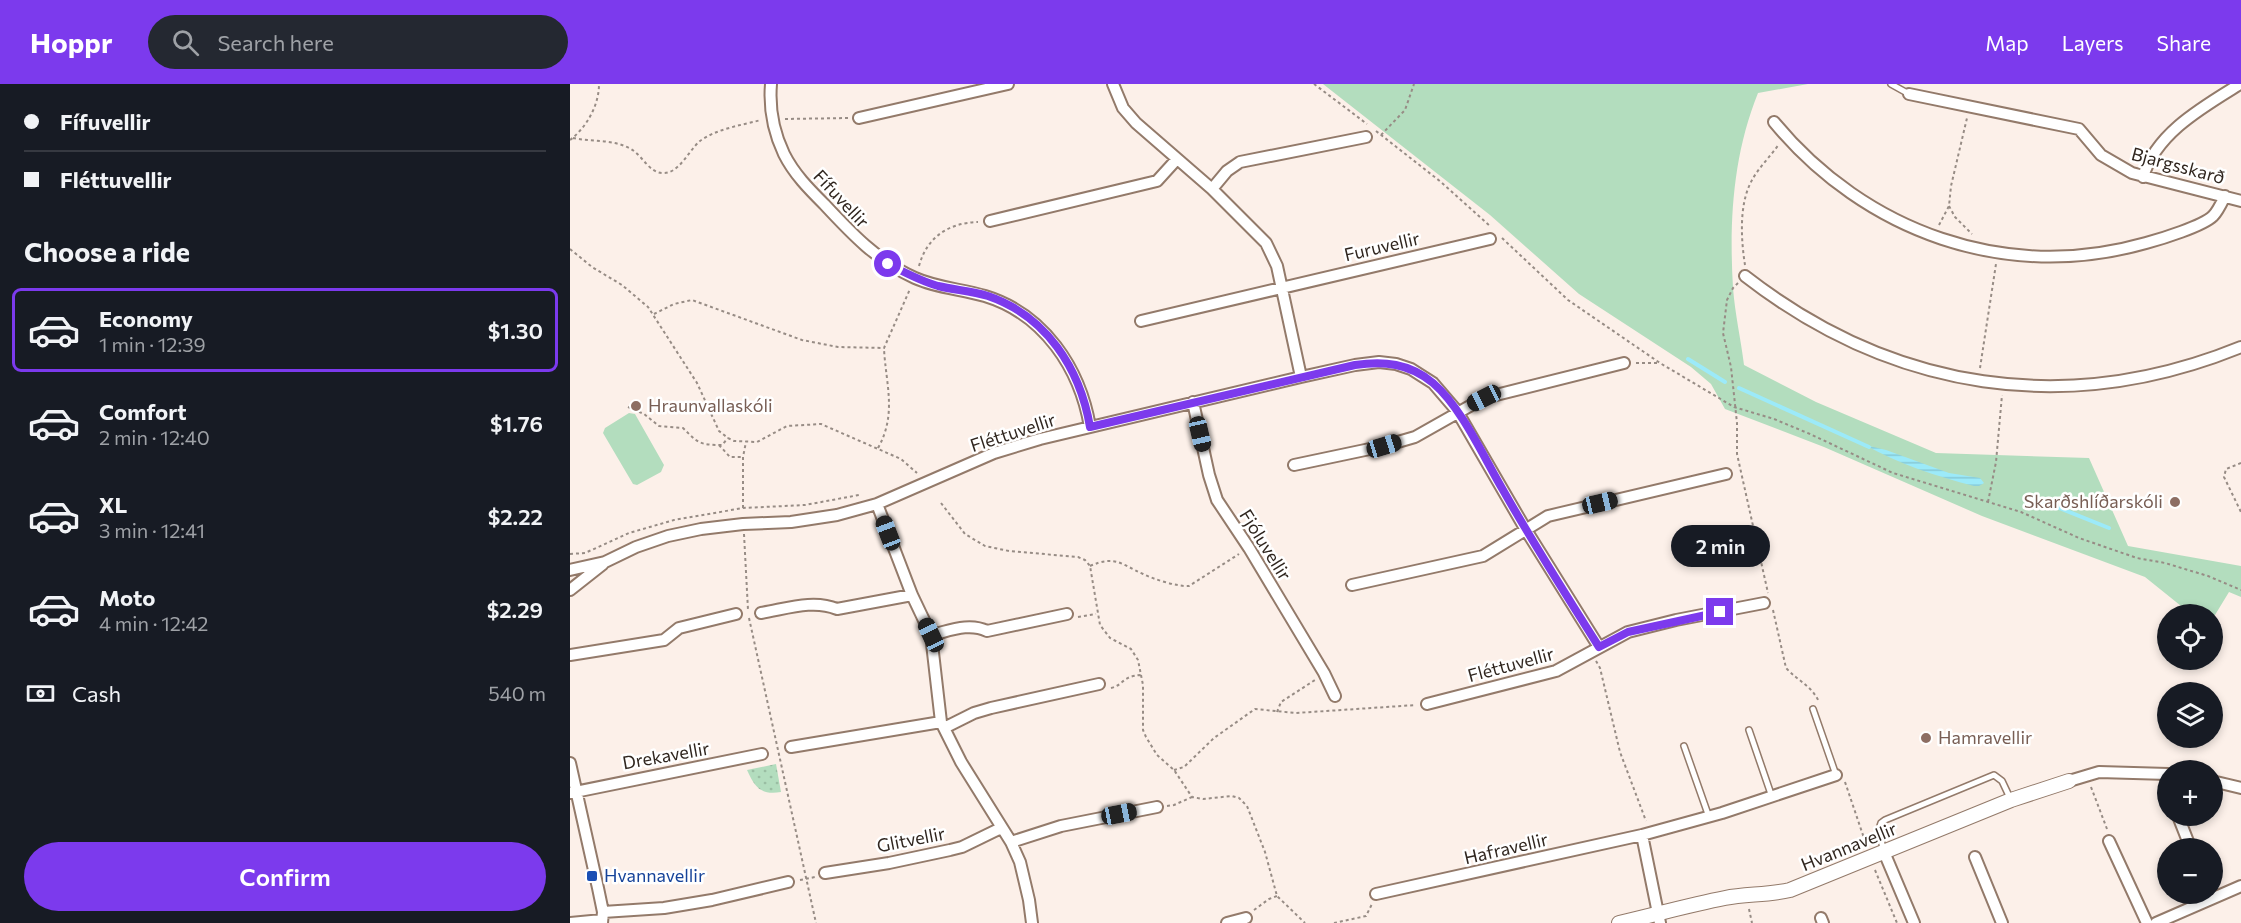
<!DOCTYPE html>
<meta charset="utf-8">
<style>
body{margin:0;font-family:Commissioner,sans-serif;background:#242831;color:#f1f3f6;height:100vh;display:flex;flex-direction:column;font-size:22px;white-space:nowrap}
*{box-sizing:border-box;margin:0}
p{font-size:20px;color:#9ea1a6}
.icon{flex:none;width:33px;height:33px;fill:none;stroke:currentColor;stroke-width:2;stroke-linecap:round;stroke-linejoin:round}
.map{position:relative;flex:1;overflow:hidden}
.sheet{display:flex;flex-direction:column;background:#171b24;width:570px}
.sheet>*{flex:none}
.guide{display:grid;align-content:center;height:132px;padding:0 24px;background:#171b24}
.buttons{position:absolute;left:1587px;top:520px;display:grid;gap:12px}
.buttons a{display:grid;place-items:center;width:66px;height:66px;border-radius:50%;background:#171b24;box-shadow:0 3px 9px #0003;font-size:30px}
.end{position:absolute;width:27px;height:27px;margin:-14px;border:8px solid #7c3aed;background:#fff;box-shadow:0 0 0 3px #fff}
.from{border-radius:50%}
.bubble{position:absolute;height:42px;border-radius:21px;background:#171b24;box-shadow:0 3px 9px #0003;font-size:20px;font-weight:600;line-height:42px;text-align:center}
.car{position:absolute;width:18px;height:36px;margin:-18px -9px;border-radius:8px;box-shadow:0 0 4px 2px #0007;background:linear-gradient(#222 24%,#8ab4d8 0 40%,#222 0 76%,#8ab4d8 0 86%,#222 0)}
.guide b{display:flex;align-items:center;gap:21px;height:57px;font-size:22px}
.guide b+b{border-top:2px solid #363941}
.guide i{width:15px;height:15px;background:#f1f3f6}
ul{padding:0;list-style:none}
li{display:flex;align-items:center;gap:18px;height:84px;margin:0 12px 9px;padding:0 12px;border:3px solid transparent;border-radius:9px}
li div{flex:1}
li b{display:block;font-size:22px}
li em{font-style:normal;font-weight:600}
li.selected{border-color:#7c3aed}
li>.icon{width:54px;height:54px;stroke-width:1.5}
h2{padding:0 24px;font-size:27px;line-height:72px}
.pay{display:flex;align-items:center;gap:15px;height:66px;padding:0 24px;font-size:22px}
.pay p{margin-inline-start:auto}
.cta{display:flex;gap:12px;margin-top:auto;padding:12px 24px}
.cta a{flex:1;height:69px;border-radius:36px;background:#7c3aed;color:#fff;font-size:24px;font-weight:600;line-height:69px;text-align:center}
header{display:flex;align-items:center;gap:36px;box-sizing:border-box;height:84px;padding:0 30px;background:#7c3aed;color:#fff}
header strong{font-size:28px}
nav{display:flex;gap:33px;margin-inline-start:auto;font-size:21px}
.search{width:420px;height:54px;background:#242831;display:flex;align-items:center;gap:15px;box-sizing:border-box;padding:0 21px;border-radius:33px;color:#9ea1a6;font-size:22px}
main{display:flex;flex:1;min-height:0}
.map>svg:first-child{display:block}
</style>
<header>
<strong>Hoppr</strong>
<div class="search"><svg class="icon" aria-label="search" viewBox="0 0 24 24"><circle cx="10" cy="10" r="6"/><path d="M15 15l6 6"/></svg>Search here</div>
<nav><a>Map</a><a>Layers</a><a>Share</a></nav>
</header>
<main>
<section class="sheet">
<div class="guide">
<b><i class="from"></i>Fífuvellir</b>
<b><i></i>Fléttuvellir</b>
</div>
<h2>Choose a ride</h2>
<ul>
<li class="selected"><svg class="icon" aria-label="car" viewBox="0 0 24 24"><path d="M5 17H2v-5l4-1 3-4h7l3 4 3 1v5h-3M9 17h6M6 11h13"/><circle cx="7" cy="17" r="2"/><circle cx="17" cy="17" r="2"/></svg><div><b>Economy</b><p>1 min · 12:39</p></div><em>$1.30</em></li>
<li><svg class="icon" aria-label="car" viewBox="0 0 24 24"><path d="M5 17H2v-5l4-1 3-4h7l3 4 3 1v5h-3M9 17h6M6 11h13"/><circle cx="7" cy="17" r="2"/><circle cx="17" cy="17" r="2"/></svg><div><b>Comfort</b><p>2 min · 12:40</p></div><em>$1.76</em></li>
<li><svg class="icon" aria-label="car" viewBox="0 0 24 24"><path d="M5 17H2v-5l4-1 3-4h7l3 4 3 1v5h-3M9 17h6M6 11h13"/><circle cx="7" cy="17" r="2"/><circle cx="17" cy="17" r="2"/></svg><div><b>XL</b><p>3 min · 12:41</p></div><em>$2.22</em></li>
<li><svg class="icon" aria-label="car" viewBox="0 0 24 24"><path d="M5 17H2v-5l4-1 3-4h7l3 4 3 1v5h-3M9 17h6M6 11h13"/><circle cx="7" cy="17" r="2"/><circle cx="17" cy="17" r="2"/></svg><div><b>Moto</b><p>4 min · 12:42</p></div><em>$2.29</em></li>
</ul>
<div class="pay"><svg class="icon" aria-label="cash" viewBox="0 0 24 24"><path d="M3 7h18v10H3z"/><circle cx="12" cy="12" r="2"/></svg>Cash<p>540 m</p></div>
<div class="cta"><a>Confirm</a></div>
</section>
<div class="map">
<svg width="1671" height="839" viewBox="0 0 1671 839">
<defs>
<pattern id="park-dots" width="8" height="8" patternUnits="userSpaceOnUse" patternTransform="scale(1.5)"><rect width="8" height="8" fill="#b3ddbe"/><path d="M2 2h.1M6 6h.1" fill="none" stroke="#9abea3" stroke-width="1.8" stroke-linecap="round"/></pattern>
<pattern id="water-rules" width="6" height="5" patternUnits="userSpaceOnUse" patternTransform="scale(1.5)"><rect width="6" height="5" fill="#9ceaf9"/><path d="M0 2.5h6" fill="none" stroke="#87c9d5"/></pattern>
</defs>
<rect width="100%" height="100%" fill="#fcf0e9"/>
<path fill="#b3ddbe" d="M753,0H1238L1188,9C1163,71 1159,137 1163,204C1165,230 1171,256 1174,281L1246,318L1366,369L1519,374L1558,462L1671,482V513L1659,508L1645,531L1621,530L1575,493L1412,432L1254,363L1155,325L1141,300L1121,283L1009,210L920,131Z
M59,329L65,330L94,381L91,388L67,401L63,400L33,349L35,344Z"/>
<path fill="url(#park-dots)" d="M206,680L211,708C191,711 185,704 177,686Z"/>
<path fill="url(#water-rules)" d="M1295,361L1316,366L1379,389L1410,394L1414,399L1409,402H1404C1366,392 1329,380 1295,361Z"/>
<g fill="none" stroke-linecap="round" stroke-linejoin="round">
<path stroke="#9ceaf9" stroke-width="4" d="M1118,275L1155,298
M1169,304L1299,363
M1462,413L1539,444"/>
<defs>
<path id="service" d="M1321,0L1339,10
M1243,625L1266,691
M1179,646L1202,713
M1114,662L1139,733
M1313,765L1309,745L1311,739L1315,736L1424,691L1432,697L1440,714"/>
<path id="minor" d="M201,0C199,24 204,49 214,70C224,90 239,105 254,120C281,149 307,177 345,194C367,204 392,205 415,212C474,230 510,284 520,343
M543,0L553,24L566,39L642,105L696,159L707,182L731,293
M1339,10L1509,45L1531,71L1562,89L1671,117
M289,34L438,0
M1204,38C1295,148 1436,199 1576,159C1591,155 1633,142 1643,132C1648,127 1652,118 1655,112
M1573,93C1586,49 1633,23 1670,0
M642,105L657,87L670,78L796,53
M420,137L587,97L607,75
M1175,192C1323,307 1497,334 1671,263
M571,237L920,155
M623,318L639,391L647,416L679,464L754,589L765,612
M724,381L814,362L845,353L914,314L1054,279
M307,420L342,511L361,551L371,638L391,678L441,758L450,778L459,816L462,839
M0,486L35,478L66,463L98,452L131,445L173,440L221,438L267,431L307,420L424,369L470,355L731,293L785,281L809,278L826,280L841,285L863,299L887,327L956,446L1029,563
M782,501L913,472L978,432L1156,390
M0,506L33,480
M191,529C216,525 243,515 267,525L342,511
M361,551C379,547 399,538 417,547L497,530
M0,571L94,556L109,544L166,530
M857,620L986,587L1058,548L1106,536L1194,519
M374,644L404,629L421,624L529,600
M221,663L371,638
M0,679L28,804L33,828L32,839
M1499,697L1529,688L1598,690
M1642,697L1671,704
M0,709L192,670
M1608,732L1621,765
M1072,751L1090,839
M1539,757L1577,839
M441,758L491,742L587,723
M1314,768L1344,839
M1405,773L1432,839
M255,789L319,779L380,766L392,763L431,744
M806,810L1072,751L1152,729L1266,691
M33,828L94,824L142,816L218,798
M1251,834L1253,839
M0,839L32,836
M657,839L676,834
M1586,839L1671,802"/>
<path id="tertiary" d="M1049,839C1084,831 1119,821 1155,814C1176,810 1198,811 1220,806L1441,716L1499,697"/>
</defs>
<use href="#service" stroke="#937a6a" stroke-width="8"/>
<use href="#minor" stroke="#937a6a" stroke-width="14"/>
<use href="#tertiary" stroke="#937a6a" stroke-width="16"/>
<path stroke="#978c85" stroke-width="2" stroke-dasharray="3 3" stroke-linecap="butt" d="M744,0L797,40
M215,35L278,34
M806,47L871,98L921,143
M811,51L835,26L844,0
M3,54C23,58 43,55 61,65C73,72 79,89 93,89C109,90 119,66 130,57C146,45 172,41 191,36
M0,56C17,43 29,21 29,0
M1379,122L1385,133L1402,150
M1369,141L1379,122L1381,102L1397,34
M932,154L998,216L1090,279L1164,323L1204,335L1240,350L1323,389L1451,428L1509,454L1567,474L1595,479L1638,492L1671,506
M0,165L22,183L52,201L78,223L127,299L149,347L158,354L164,357L187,358L217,342L251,340L331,375L347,389
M1175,181C1171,156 1169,121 1181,98C1188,84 1201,72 1209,60
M349,182C357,153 378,139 408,138
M1168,199L1163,204L1157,216L1153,249L1161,283L1167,339V370L1198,509
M84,230L104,220L122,216L232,256L268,263L314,264L340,205
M1066,279H1090
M1410,284L1426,180
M58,323L74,330L89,342L113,344C128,359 129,361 152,361L158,354
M149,361L160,373H173
M308,364C327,330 316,301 314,265
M1671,379L1656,385L1654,393L1671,428
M1418,418L1426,378L1432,311
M371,419L395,450L415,462L439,467L508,473L515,476L520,482L530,541L540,554L561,565L568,576L573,601V646L576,653L587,671L604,686L622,713L633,715L662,712L669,714L677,722L695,768L707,812L735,839
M173,424V373L176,358
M174,450L178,526
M0,470L15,469L59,449L104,436L173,424L235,421L289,411
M520,482C545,471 551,480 573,490C583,495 608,503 619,502L669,470
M1203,526L1216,584C1228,597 1242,602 1249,618
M508,533L526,530
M179,534L246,839
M1026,577L1030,584L1050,668L1076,737
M541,604C554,601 552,592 571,591
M707,628L711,618L745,596
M604,686L614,683L644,654L685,625L726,629L846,621
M1275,698L1296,760
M1521,703L1537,745
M597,722L604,721L622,713
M1305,786L1327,839
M230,796L245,793
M1179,825L1182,839
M684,826L699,815L707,812
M764,839L796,832L802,820"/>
<use href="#service" stroke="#fff" stroke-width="5"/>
<use href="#minor" stroke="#fff" stroke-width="10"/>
<use href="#tertiary" stroke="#fff" stroke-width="14"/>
</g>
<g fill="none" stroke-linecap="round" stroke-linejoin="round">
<path stroke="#7c3aed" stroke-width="8" d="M318,180C334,188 350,197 368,202C385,206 401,207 418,212C476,232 510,284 520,343L785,281C814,277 839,279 863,299C892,324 913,372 933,406C963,459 996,511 1029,563L1058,548L1150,528"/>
</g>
<g fill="#8d6e63" stroke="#fff" stroke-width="2">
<circle cx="66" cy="322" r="6"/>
<circle cx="1605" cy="418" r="6"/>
<circle cx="1356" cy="654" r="6"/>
</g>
<rect fill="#1a4fb4" stroke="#fff" stroke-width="2" x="16" y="786" width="12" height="12" rx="3"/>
<g text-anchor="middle" stroke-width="5" stroke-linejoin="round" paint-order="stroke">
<g font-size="18" fill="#30261f" stroke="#fff">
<text transform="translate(1608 82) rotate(15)" y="6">Bjargsskarð</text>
<text transform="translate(271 115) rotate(47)" y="6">Fífuvellir</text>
<text transform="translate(812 163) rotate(-13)" y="6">Furuvellir</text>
<text transform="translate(443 349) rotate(-18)" y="6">Fléttuvellir</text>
<text transform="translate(695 461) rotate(58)" y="6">Fjóluvellir</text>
<text transform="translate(941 581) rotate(-15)" y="6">Fléttuvellir</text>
<text transform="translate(96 672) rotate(-10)" y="6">Drekavellir</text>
<text transform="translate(341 756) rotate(-11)" y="6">Glitvellir</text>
<text transform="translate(1279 763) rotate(-22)" y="6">Hvannavellir</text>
<text transform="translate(936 765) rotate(-13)" y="6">Hafravellir</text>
</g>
<g font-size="18" fill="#785e54" stroke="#fff" text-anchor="start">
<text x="78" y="328">Hraunvallaskóli</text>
<text x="1593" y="424" text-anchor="end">Skarðshlíðarskóli</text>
<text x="1368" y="660">Hamravellir</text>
</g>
<g font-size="18" fill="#164399" stroke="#fff" text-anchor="start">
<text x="34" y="798">Hvannavellir</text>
</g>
</g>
</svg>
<div class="buttons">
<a><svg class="icon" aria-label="locate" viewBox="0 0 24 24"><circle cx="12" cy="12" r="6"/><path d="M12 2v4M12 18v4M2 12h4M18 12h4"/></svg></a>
<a><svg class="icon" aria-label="layers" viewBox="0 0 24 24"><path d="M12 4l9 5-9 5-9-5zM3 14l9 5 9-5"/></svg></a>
<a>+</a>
<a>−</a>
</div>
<i class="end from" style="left:318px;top:180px"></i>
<i class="end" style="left:1150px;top:528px"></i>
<div class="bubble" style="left:1101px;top:441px;width:99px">2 min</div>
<i class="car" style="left:914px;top:314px;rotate:243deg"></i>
<i class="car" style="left:630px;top:350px;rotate:167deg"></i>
<i class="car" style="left:814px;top:362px;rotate:73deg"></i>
<i class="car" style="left:1030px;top:419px;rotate:77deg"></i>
<i class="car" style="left:318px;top:449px;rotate:339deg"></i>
<i class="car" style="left:361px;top:551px;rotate:335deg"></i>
<i class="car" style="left:549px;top:730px;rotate:79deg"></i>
</div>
</main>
